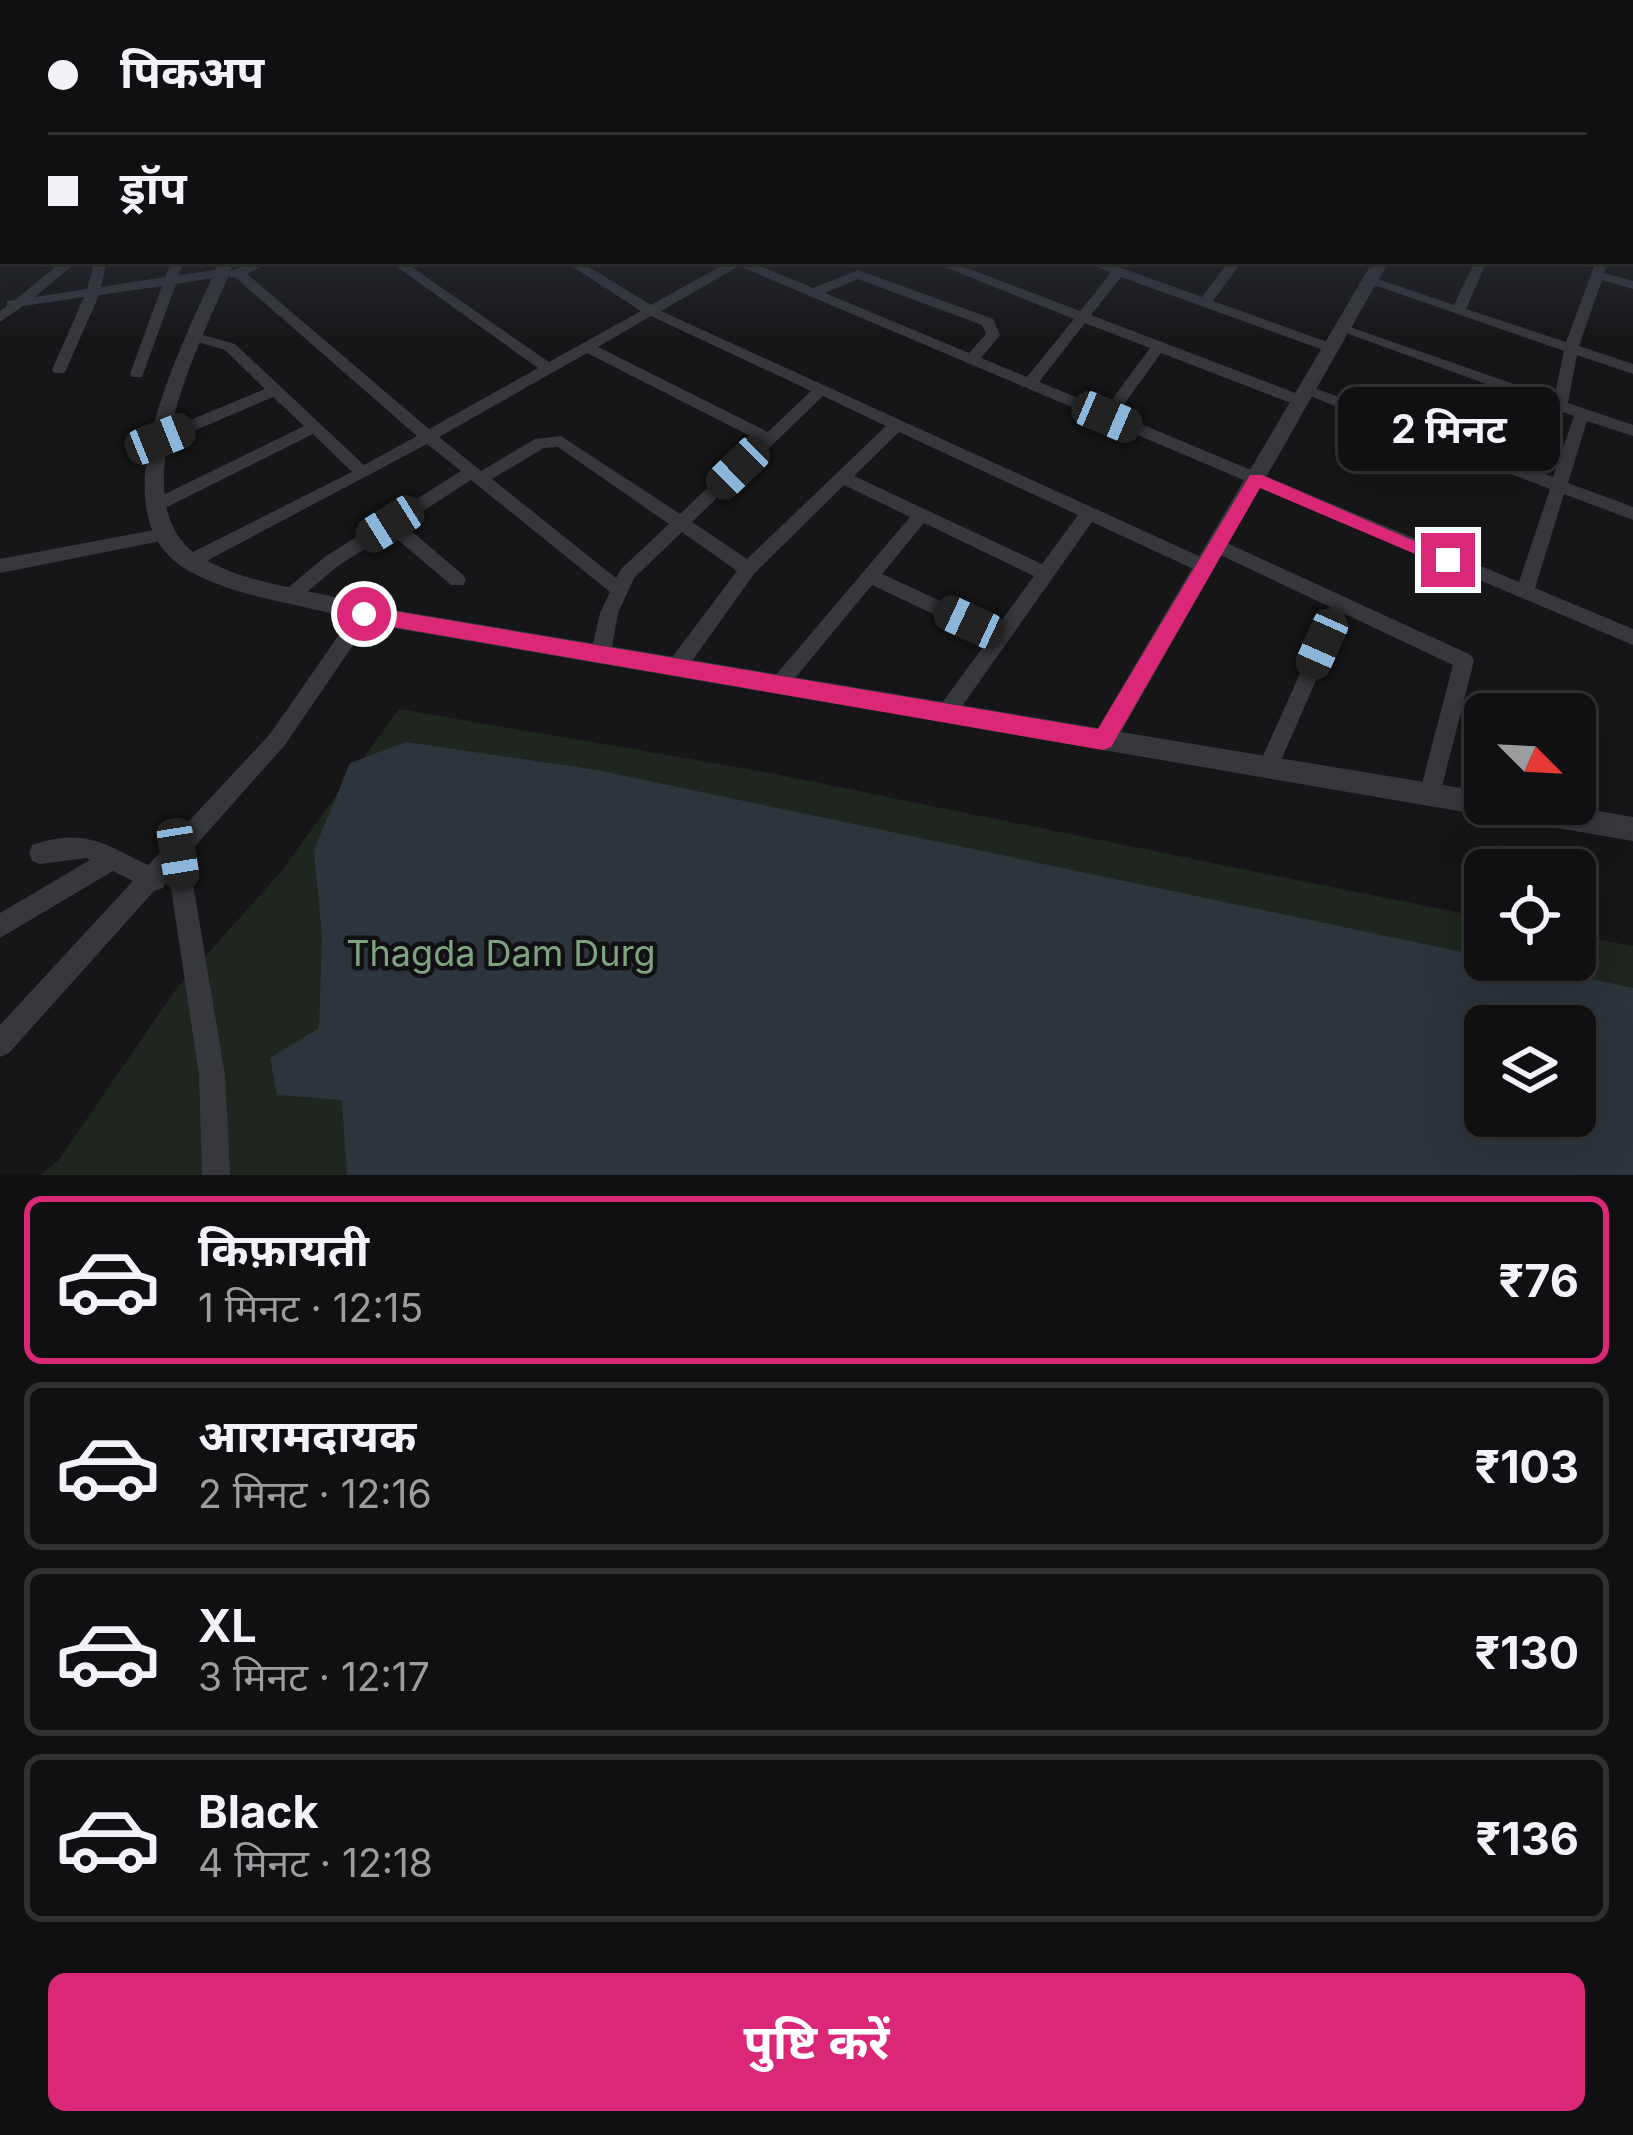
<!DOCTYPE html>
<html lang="hi">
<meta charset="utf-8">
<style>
body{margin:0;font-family:Inter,"Noto Sans Devanagari",sans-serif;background:#19191b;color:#f1f3f6;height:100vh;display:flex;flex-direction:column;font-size:45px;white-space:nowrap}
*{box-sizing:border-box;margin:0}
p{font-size:39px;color:#9c9d9f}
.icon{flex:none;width:66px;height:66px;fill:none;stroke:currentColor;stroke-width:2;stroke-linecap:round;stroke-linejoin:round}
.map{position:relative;height:1175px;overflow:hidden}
.side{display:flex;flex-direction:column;background:#101012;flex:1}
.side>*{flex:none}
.top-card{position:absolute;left:0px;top:0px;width:1635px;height:264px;box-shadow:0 12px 48px #0002,0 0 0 3px #303032;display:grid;align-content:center;height:264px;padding:0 48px;background:#101012}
.needle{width:78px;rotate:114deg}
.buttons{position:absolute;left:1464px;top:693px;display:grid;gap:24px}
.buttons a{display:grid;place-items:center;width:132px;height:132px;border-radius:18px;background:#101012;box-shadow:0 12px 48px #0002,0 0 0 3px #303032;font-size:60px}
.end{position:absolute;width:54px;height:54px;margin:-27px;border:15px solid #db2777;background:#fff;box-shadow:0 0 0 6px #fff}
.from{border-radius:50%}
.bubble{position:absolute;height:84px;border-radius:18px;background:#101012;box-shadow:0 12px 48px #0002,0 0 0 3px #303032;font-size:39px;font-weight:700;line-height:84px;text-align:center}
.car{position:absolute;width:36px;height:72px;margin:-36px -18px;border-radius:15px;box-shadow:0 0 9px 3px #0007;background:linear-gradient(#222 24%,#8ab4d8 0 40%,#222 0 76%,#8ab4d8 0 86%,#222 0)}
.top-card b{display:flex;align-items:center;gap:42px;height:114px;font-size:45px}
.top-card b+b{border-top:3px solid #303032}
.top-card i{width:30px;height:30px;background:#f1f3f6}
ul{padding:21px 0 0;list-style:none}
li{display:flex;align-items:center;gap:36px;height:168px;margin:0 24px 18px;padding:0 24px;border:6px solid #303032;border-radius:18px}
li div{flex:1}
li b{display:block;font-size:45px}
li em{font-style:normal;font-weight:700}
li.active{border-color:#db2777}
li>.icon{width:108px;height:108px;stroke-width:1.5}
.primary-button{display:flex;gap:24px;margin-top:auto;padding:24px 48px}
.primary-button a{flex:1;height:138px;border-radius:18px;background:#db2777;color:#fff;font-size:48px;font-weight:700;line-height:138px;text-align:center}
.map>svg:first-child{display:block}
</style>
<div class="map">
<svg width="1633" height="1175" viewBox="0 0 1633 1175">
<rect width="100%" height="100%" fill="#161618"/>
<path fill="#1e261f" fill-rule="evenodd" d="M399,709L754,770L1485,918V960H1575V935L1633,946V1175H39L58,1161L176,989L280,873ZM1485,1026H1575V1116H1485Z"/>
<path fill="#2c353c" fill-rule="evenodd" d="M406,742L597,770L1633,988V1175H347L342,1100L277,1095L270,1058L319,1028L322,937L314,850L350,763ZM1485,1026H1575V1116H1485Z"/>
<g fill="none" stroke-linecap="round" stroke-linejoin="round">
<path fill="#37383d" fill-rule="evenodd" d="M63,261H77L35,297L87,289L95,261H107L101,287L165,277L172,261H184L179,275L223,269L229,272L255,261H272L247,274L429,429L538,368L389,261H403L549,362L641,311L564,261H579L651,305L730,261H748L813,288L858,270L993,319L1000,335L981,358L1027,377L1074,319L930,261H948L1080,311L1111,273L1084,261H1102L1202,297L1229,261H1242L1213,301L1336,345V351H1326L1121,277L1091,315L1306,397V405H1296L1161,353L1117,414L1519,582L1550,489L1302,393L1300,390L1302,387H1312L1553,477L1574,416L1335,329L1337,326H1347L1554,398L1564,351L1363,281L1375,278L1454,305L1475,261H1487L1466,309L1566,342L1596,261H1608L1604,273L1633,281V289L1602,280L1579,346L1633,364V374L1577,355L1568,403L1633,425V436L1587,421L1568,483L1633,507V520L1564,494L1535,588L1633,629V645L739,266L661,311L1212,562L1215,567L1212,572H1200L1092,522L953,719L946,722L939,719L936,713L939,707L988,640L872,585L786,689L779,691L772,689L769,683L910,517L844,485L754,574L684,672L677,674L670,672L667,666L670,660L737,571L682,532L634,578L618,613L611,652L608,658L601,660L594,658L591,652L600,613L610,592L471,480L403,524L463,575L466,580L463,585H451L390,533L338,566L296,601H284L281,596L284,591L326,556L461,471L427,444L197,566H185L182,561L185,556L352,472L313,434L161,510H149L147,506L149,502L304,426L273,397L166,443H154L152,439L154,435L265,389L225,350L191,340V334L196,333L235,344L364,465L417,436L236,278L226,276L176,284L142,377H132L130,374L162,286L99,295L66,370L64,373H54L52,370L84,297L23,306L0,322V311L7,306V301L15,300ZM858,279L982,325L986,334L969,353L825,293ZM651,316L811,391L768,432L598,347ZM1085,323L1150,348L1105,409L1039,382ZM587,353L758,440L680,514L561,436L535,439L481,471L439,437ZM823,396L886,426L747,559L692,522ZM899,432L1078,515L1042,564L854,476ZM558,447L669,524L621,569L616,578L492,479L544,448ZM924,523L1034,576L997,627L882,574Z
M165,528L171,529L174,534L171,539L0,573V559Z
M1218,539L1471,655L1474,661L1438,802L1430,805L1422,802L1419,795L1453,665L1345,614L1275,774L1268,776L1261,774L1258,767L1330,607L1212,551L1209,546Z
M364,607L371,609L373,614L371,619L284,746L188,854L225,1075L230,1175H202L199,1075L169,875L163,888L154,891L9,1053L0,1057V1025L133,881L113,871L0,938V913L90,860L86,858L40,864L32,861L29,853L32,845C84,827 105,844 148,865L270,734L357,609Z"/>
<path fill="#37383d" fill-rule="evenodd" d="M1632,217H1633V225H1632Z
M219,261H235C207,330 110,508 204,559C254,587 310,588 364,605L1098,728L1373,261H1389L1121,732L1485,792V804H1557L1633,817V841L364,623C306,603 244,601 189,571C87,514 189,335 219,261Z"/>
</g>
<linearGradient id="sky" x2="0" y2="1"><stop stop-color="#0c0c0d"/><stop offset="0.51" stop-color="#363c48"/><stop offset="1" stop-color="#363c48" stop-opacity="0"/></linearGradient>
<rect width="1633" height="340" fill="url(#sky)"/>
<path fill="#db2777" d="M1250,475H1262L1458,560L1441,565L1260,488L1111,747L1103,750L364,622L354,614L364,606L1098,729Z"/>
<g text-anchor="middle" stroke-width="9" stroke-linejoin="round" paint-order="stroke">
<g font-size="36" fill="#7fa381" stroke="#111113">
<text x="501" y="966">Thagda Dam Durg</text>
</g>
</g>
</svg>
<div class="buttons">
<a><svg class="needle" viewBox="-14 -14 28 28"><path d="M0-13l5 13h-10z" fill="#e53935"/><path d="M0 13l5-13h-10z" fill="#9c9d9f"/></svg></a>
<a><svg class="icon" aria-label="locate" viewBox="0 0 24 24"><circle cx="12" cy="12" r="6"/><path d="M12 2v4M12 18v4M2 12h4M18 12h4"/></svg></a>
<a><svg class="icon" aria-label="layers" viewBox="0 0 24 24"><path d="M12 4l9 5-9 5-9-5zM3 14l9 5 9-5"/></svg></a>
</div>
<i class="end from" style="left:364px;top:614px"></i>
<i class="end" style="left:1448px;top:560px"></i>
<div class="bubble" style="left:1338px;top:387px;width:222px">2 मिनट</div>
<i class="car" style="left:1107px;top:417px;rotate:113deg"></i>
<i class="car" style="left:160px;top:439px;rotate:68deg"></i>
<i class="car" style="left:738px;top:468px;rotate:226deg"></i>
<i class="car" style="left:390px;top:524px;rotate:238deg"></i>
<i class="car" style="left:969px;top:622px;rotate:295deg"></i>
<i class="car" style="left:1322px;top:644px;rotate:204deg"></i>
<i class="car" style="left:178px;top:854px;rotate:171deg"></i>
<div class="top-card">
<b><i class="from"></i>पिकअप</b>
<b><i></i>ड्रॉप</b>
</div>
</div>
<section class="side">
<ul>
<li class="active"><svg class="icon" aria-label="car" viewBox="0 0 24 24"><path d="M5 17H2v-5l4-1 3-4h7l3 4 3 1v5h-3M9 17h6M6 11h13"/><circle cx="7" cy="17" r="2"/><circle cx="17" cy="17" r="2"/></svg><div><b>किफ़ायती</b><p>1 मिनट · 12:15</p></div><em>₹76</em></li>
<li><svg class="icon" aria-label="car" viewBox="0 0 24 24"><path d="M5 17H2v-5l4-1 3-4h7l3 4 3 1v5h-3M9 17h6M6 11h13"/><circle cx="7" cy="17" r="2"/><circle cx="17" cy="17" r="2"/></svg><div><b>आरामदायक</b><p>2 मिनट · 12:16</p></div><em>₹103</em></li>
<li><svg class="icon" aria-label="car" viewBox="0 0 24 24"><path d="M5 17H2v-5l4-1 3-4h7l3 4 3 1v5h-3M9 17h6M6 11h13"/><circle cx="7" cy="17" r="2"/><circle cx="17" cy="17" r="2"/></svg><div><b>XL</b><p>3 मिनट · 12:17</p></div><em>₹130</em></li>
<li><svg class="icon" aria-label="car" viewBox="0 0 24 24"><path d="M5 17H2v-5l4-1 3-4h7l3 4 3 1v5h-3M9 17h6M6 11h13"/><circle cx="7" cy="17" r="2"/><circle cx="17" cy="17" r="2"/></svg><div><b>Black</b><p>4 मिनट · 12:18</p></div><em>₹136</em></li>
</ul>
<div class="primary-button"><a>पुष्टि करें</a></div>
</section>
